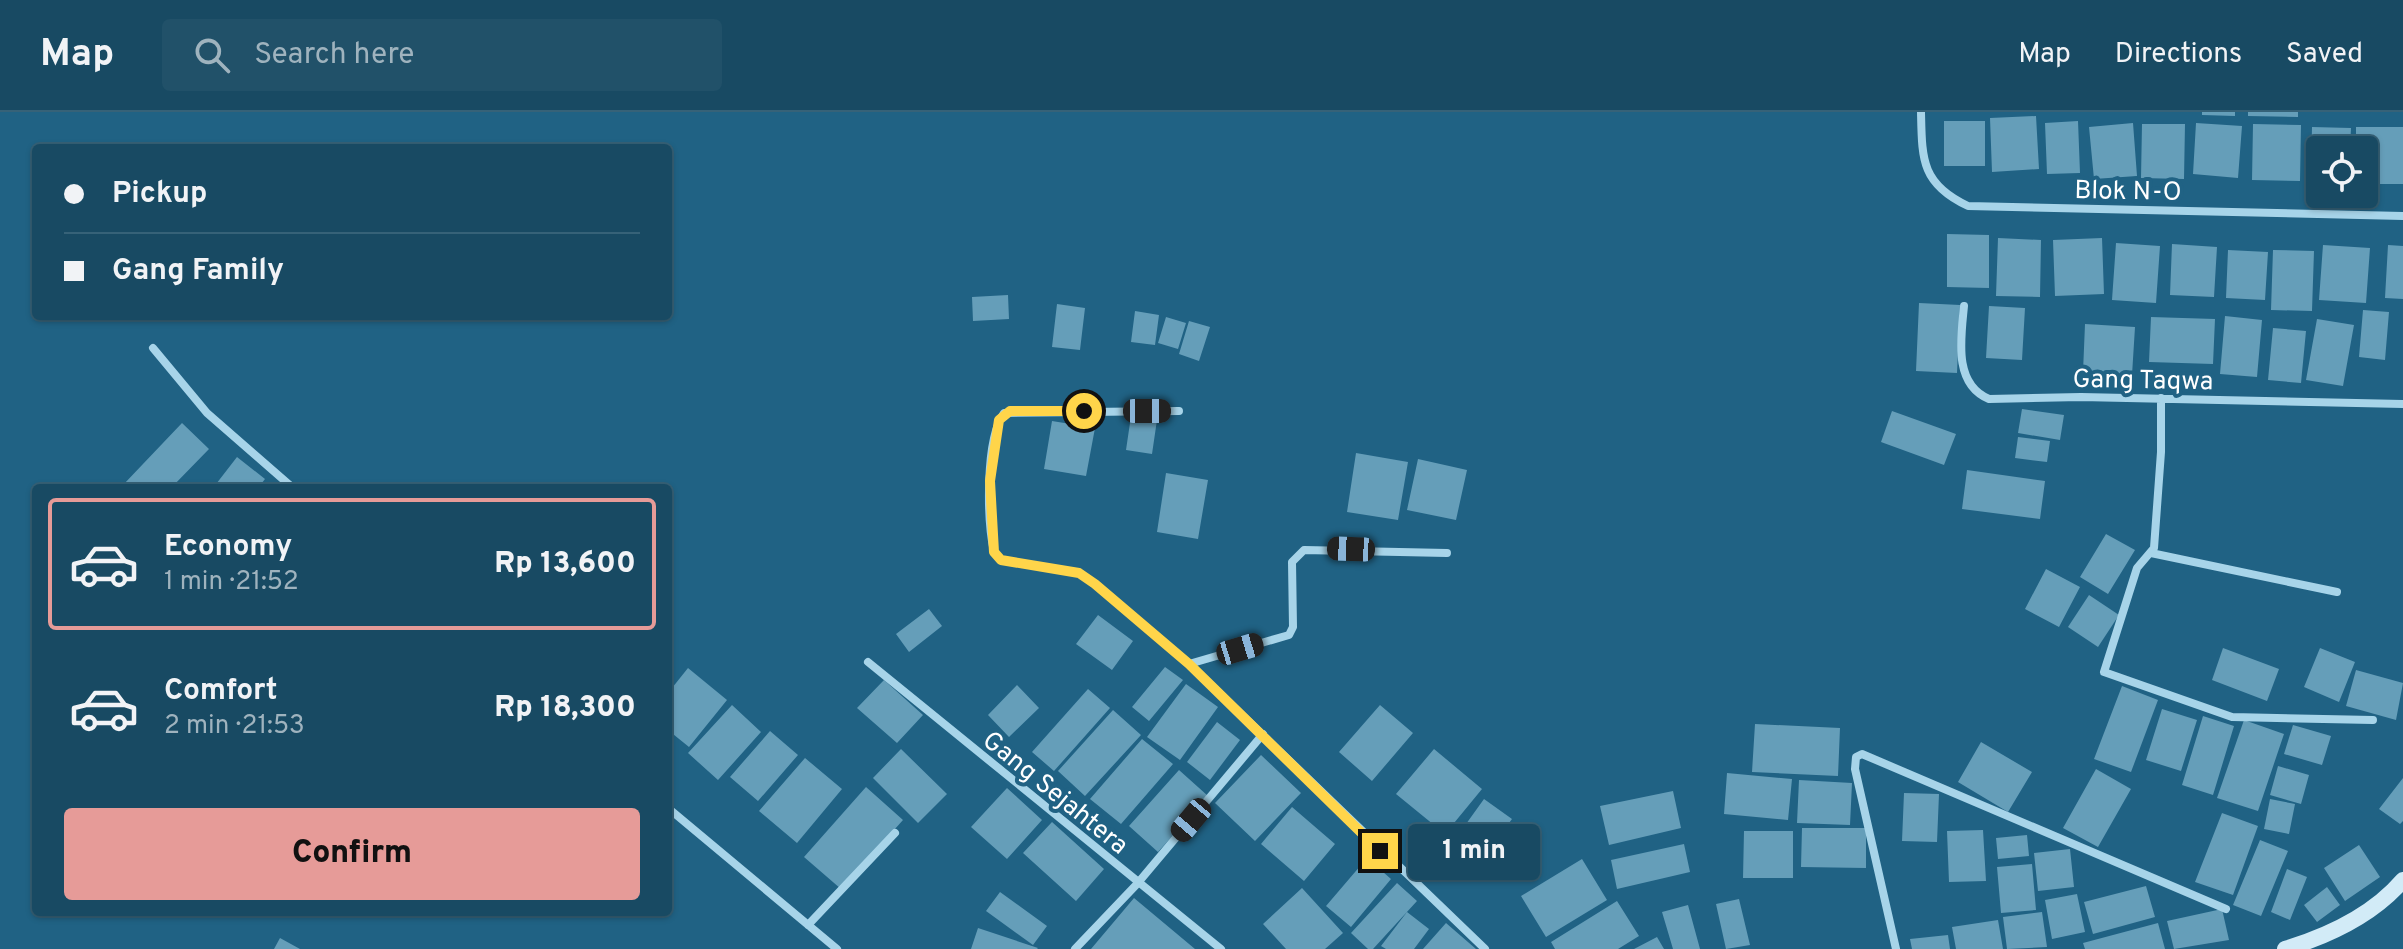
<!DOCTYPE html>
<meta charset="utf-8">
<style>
body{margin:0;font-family:Overpass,sans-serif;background:#215169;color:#f1f3f6;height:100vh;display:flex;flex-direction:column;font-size:30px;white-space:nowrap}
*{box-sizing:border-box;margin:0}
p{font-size:26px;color:#9fb3be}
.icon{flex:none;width:44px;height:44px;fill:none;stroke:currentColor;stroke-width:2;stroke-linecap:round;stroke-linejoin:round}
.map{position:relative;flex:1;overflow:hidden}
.sheet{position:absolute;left:32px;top:372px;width:640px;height:432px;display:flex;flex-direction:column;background:#184a63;border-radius:8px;box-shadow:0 2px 6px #0004,0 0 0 2px #366278}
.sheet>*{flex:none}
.guide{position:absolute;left:32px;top:32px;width:640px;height:176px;border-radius:8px;box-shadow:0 2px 6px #0004,0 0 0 2px #366278;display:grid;align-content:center;height:176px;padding:0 32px;background:#184a63}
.buttons{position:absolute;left:2306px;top:24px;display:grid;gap:16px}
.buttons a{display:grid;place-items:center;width:72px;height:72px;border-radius:8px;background:#184a63;box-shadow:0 2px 6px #0004,0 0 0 2px #366278;font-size:40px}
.end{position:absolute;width:36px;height:36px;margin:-18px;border:10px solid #ffd54a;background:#111;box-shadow:0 0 0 4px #111}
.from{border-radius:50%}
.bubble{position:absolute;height:56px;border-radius:8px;background:#184a63;box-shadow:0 2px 6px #0004,0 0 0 2px #366278;font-size:26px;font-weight:800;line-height:56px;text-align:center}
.car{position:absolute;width:24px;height:48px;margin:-24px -12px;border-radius:10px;box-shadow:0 0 6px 2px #0007;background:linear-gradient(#222 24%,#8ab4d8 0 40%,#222 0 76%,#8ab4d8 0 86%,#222 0)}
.guide b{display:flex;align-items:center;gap:28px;height:76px;font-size:30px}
.guide b+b{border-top:2px solid #366278}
.guide i{width:20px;height:20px;background:#f1f3f6}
ul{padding:14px 0 0;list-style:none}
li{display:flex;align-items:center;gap:24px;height:132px;margin:0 16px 12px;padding:0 16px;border:4px solid transparent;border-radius:8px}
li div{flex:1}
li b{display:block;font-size:30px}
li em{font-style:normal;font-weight:800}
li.current{border-color:#e69b98}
li>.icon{width:72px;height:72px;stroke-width:1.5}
.cta{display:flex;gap:16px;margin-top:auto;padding:16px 32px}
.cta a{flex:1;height:92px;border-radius:8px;background:#e69b98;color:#111;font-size:32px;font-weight:800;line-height:92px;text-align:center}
header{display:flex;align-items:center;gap:48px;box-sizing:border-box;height:112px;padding:0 40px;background:#184a63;border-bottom:2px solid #366278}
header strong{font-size:38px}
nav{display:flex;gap:44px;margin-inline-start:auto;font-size:28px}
.search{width:560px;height:72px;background:#215169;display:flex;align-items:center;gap:20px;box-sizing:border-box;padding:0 28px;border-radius:8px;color:#9fb3be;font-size:30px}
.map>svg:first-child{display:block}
</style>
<header>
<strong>Map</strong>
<div class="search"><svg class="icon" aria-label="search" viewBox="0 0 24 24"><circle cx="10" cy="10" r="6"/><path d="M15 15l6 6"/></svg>Search here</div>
<nav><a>Map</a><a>Directions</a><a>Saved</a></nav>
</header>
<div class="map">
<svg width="2403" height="837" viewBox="0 0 2403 837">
<rect width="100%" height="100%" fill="#206284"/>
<path fill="#659eb9" d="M2202,0H2235V4L2202,3Z
M2248,0H2298V5L2248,4Z
M2036,4L2039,57L1992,60L1990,6Z
M1944,9H1985V54H1944Z
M2078,9L2080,61L2047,62L2045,11Z
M2133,11L2137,64L2094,67L2089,15Z
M2196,11L2242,14L2238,66L2193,62Z
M2142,12H2185L2184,67L2141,66Z
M2253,12L2301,13L2300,69L2252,68Z
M2312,15L2351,16L2350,38H2320V56H2311Z
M2356,15H2403V72H2364V38H2356Z
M1947,122L1989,123V176L1947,175Z
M1998,126L2041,128L2040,185L1996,184Z
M2102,126L2104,182L2055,184L2053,128Z
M2116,131L2160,134L2156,191L2112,188Z
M2172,132L2217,135L2214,185L2170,183Z
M2323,133L2370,136L2366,191L2319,188Z
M2388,133L2403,134V187L2385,186Z
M2228,138L2268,140L2265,188L2226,186Z
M2273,138L2314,139L2312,199L2271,198Z
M1008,183L1009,207L973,209L972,185Z
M1919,191L1960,193L1957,261L1916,259Z
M1057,192L1085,196L1080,238L1052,235Z
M1989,194L2025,196L2022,248L1986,246Z
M2363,198L2389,200L2385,248L2359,245Z
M1135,199L1159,203L1155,233L1131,230Z
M2225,204L2262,208L2257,265L2220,262Z
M1166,205L1186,211L1178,237L1158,231Z
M2151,205L2215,207L2213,252L2149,250Z
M2317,207L2354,213L2343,274L2306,268Z
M1189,209L1210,215L1199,249L1179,242Z
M2085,212L2135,215L2132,263L2083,260Z
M2273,216L2306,219L2301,271L2268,268Z
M2022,297L2064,303L2060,328L2018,321Z
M1892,299L1956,322L1944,353L1881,330Z
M1131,304L1157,308L1152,342L1126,338Z
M1052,309L1095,316L1086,364L1044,357Z
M182,311L209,337L171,376H126L123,373Z
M2018,325L2050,329L2047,350L2015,346Z
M1356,341L1408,350L1398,408L1347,400Z
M237,345L265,367L258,376H213Z
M1418,347L1467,358L1456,408L1407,398Z
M1967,358L2045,369L2040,407L1962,397Z
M1166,361L1208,368L1198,427L1157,420Z
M2106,422L2135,438L2108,482L2080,465Z
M2046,457L2080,475L2059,515L2025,497Z
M2089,483L2119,503L2098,535L2068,515Z
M929,497L942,514L909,540L896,522Z
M1098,503L1133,529L1112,558L1076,532Z
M2223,536L2279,557L2267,589L2212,568Z
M2320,536L2355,550L2339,590L2304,575Z
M1165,555L1183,568L1149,609L1132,595Z
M688,556L727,588L689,635L668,618V581Z
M2356,558L2403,571L2396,608L2346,594Z
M884,568L923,603L897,631L857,596Z
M1186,572L1218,595L1180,648L1147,625Z
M1017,573L1039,596L1009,625L988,603Z
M2122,574L2158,588L2131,660L2094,647Z
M1088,577L1110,596L1054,659L1032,640Z
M732,593L761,620L718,668L688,641Z
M1380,593L1413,621L1372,669L1339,640Z
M2162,597L2197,608L2181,659L2146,648Z
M1113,598L1141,623L1085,684L1058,659Z
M2203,604L2234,614L2213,683L2182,673Z
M2244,608L2284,622L2258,699L2217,686Z
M1217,610L1240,628L1210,668L1187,650Z
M1755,612L1840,616L1838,664L1752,660Z
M2293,613L2331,624L2322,653L2284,642Z
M770,619L798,643L758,689L730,665Z
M1142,627L1173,652L1121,712L1090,687Z
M1981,630L2032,660L2008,700L1958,670Z
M901,637L947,682L918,711L873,666Z
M1434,637L1482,677L1445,722L1396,682Z
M1261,643L1301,681L1255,729L1215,691Z
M805,646L842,677L797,731L759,699Z
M2278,654L2309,663L2301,692L2270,683Z
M2096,657L2131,677L2098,735L2063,716Z
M1179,658L1208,684L1158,740L1129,714Z
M1727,661L1792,667L1788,708L1724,702Z
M2403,666V709L2400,712L2379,697Z
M1799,668L1852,671L1850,713L1797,711Z
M866,675L903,708L841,777L804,745Z
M1007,676L1042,708L1007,747L971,715Z
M1673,679L1681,716L1609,733L1600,694Z
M1904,681L1939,682L1937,730L1902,729Z
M1484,687L1512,707L1471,764L1443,744Z
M2270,687L2295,692L2289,722L2264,717Z
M1292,695L1335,732L1304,769L1261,732Z
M2222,701L2258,714L2233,783L2195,770Z
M1052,710L1104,757L1076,789L1023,741Z
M1802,716H1866V756L1801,755Z
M1983,718L1986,769L1949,770L1947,719Z
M1744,719H1793V766H1743Z
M2027,723L2029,744L1998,747L1996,726Z
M2260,728L2288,739L2261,804L2233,793Z
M1684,732L1690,760L1617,777L1611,748Z
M2359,733L2380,765L2345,789L2324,756Z
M2070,737L2074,775L2038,779L2034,741Z
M1367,746L1391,767L1351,815L1326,794Z
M1582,747L1607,788L1546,825L1521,784Z
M2032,752L2036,798L2001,801L1997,755Z
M2287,757L2307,765L2290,808L2271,800Z
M1397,771L1417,789L1373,837H1368L1351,821Z
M2146,774L2155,805L2093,822L2084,790Z
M2327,775L2340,793L2317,810L2304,793Z
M1302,776L1343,821L1325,837H1286L1263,812Z
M1000,780L1047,814L1033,833L986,799Z
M2077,782L2085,820L2052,827L2045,788Z
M1134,786L1195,837H1091Z
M1739,787L1750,833L1726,837L1716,792Z
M1617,789L1639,824L1618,837H1555L1551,830Z
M1688,793L1700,837H1673L1662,800Z
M2222,797L2229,828L2174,837L2167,809Z
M1407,800L1429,817L1414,837H1386L1381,834Z
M2042,800L2047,835L2007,837L2003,805Z
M1998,808L2003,837H1956L1952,815Z
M1446,811L1476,837H1423Z
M2158,811L2165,837H2085L2083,831Z
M978,816L1038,836L1037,837H971Z
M1948,823L1950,837H1912L1910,827Z
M1657,825L1664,837H1634Z
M280,826L300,837H274Z"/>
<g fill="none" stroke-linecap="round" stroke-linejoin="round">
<path stroke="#a7d4e9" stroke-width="8" d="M1921,0C1922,47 1921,72 1968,94L2403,104
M1964,194C1961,226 1953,272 1989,287L2081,285L2403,292
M153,236L207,301L293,376
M2161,286V340L2154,436L2137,456L2104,560L2232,605L2373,608
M1179,299L1004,301C985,327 987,408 994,440L1001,448L1079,461L1095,472L1189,552L1485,837
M2151,441L2337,480
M868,550L1221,837
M1189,552L1289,523L1293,515L1292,450L1304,438L1447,441
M668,696L837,837
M808,813L895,721
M1075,837L1137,772L1263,622
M1896,837L1855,657L1856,645L1862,642L2226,797"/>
<path stroke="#d2ebf7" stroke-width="16" d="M2285,837C2328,824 2373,803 2403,768"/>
</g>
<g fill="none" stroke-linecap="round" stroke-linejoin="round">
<path stroke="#ffd54a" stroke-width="10" d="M1084,299H1010L999,308L990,369L994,440L1001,448L1079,461L1095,472L1189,552L1380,739"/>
</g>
<g text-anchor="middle" stroke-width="8" stroke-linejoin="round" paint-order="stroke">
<g font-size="26" fill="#fff" stroke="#206284">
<text transform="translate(2128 78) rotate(1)" y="9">Blok N-O</text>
<text transform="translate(2143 267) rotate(1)" y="9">Gang Taqwa</text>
<text transform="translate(1056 680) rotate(39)" y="9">Gang Sejahtera</text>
</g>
</g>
</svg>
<div class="buttons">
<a><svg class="icon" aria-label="locate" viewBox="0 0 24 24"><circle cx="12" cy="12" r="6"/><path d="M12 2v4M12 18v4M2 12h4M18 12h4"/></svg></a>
</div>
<i class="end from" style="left:1084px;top:299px"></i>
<i class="end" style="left:1380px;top:739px"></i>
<div class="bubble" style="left:1408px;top:712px;width:132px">1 min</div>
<i class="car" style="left:1147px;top:299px;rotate:90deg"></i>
<i class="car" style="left:1351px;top:437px;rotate:272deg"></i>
<i class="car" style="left:1240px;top:537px;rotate:73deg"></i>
<i class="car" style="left:1191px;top:708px;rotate:220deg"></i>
<div class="guide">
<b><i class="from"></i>Pickup</b>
<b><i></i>Gang Family</b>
</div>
<section class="sheet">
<ul>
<li class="current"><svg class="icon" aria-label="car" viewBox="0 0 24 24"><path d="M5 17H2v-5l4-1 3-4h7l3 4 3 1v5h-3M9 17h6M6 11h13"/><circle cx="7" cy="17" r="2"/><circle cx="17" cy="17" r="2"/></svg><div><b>Economy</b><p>1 min · 21:52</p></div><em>Rp 13,600</em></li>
<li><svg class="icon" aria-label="car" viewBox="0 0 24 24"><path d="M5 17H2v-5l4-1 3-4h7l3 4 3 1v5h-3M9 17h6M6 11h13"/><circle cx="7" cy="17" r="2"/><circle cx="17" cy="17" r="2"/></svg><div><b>Comfort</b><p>2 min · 21:53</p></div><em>Rp 18,300</em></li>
</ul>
<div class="cta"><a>Confirm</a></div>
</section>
</div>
